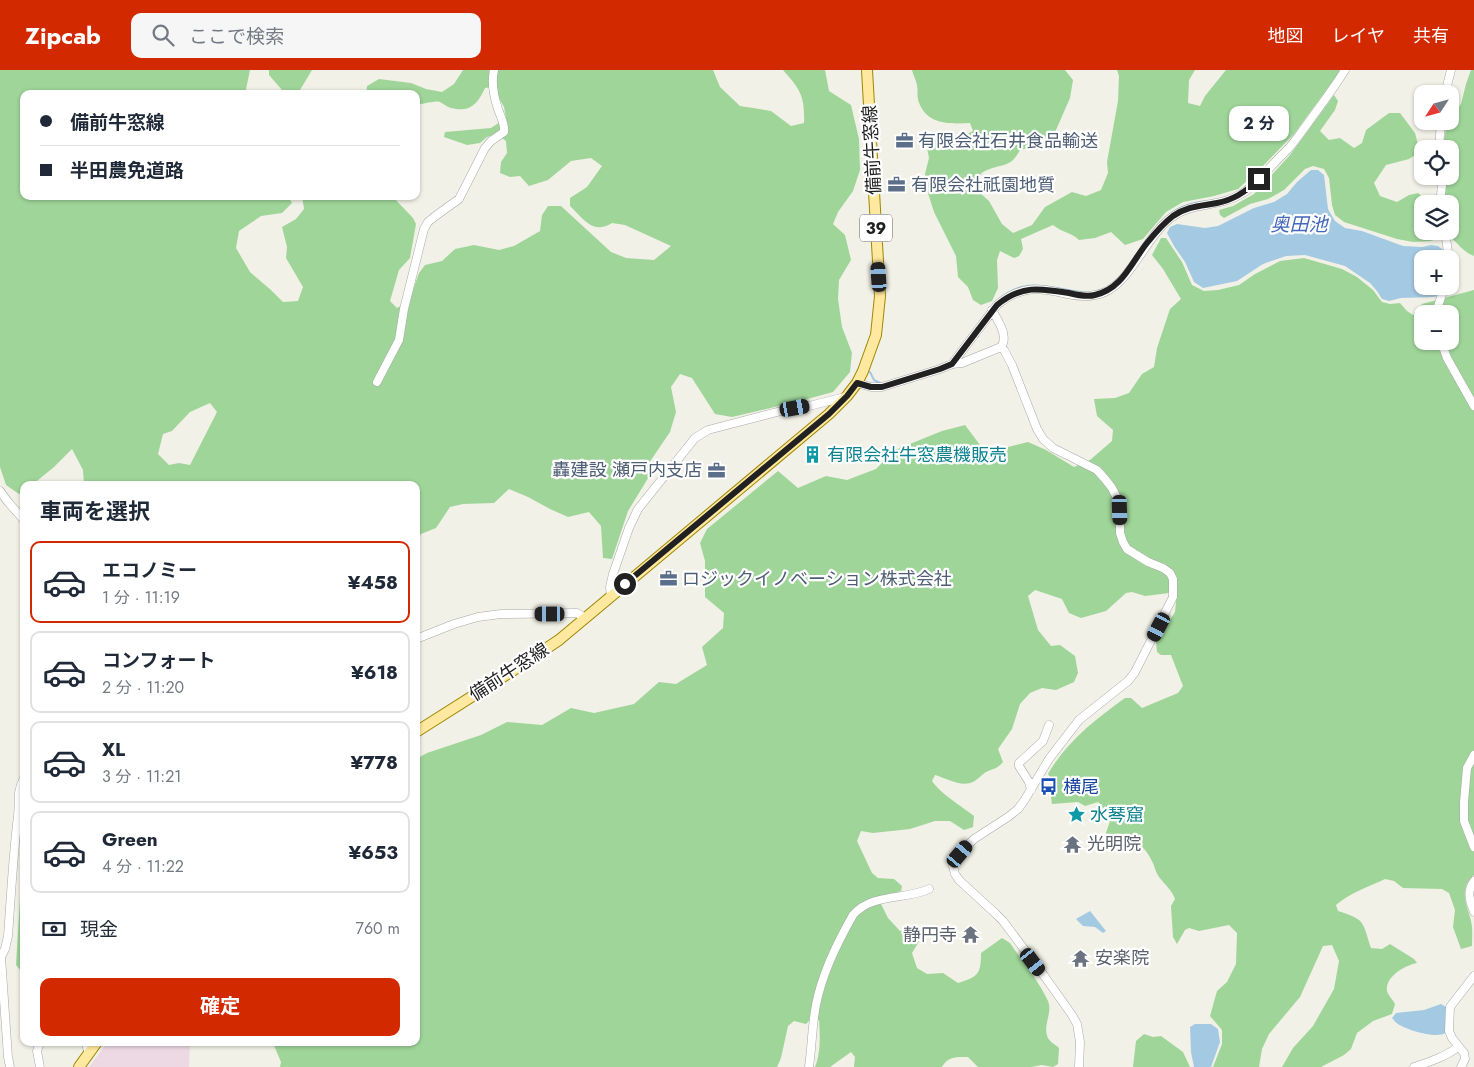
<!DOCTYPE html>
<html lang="ja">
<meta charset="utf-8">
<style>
body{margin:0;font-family:Jost,"Noto Sans JP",sans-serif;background:#f6f6f7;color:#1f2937;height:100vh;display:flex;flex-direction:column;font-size:19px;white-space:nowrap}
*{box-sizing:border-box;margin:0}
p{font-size:16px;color:#747a83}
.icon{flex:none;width:28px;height:28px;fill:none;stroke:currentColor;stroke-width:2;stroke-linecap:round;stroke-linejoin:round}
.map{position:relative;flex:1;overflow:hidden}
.details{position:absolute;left:20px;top:411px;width:400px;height:565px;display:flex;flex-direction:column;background:#fff;border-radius:10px;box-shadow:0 1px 4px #0004}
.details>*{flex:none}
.hud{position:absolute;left:20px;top:20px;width:400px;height:110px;border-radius:10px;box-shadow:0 1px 4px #0004;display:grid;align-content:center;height:110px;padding:0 20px;background:#fff}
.needle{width:32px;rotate:234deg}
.buttons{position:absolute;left:1414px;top:15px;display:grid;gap:10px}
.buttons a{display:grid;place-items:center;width:45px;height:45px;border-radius:10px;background:#fff;box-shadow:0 1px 4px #0004;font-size:25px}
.end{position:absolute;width:22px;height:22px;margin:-11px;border:6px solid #212121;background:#fff;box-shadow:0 0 0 2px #fff}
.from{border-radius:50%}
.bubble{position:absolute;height:35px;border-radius:10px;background:#fff;box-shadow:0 1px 4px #0004;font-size:16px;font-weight:700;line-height:35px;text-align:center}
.car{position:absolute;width:15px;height:30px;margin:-15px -8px;border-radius:6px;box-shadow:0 0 4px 1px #0007;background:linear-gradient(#222 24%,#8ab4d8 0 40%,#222 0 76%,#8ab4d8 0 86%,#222 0)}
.hud b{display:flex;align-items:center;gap:18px;height:48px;font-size:19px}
.hud b+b{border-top:1px solid #e0e1e3}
.hud i{width:12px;height:12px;background:#1f2937}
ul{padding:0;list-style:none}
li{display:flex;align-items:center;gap:15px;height:82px;margin:0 10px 8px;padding:0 10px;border:2px solid #e0e1e3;border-radius:10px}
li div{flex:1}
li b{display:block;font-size:19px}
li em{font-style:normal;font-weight:700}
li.current{border-color:#d22900}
li>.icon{width:45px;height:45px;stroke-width:1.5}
h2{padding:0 20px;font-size:22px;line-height:60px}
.pay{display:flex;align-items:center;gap:12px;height:55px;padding:0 20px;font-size:19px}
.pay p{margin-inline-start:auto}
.button{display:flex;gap:10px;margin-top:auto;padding:10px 20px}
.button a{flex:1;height:58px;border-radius:10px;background:#d22900;color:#fff;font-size:20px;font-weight:700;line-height:58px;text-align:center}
header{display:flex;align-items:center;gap:30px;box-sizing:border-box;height:70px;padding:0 25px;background:#d22900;color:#fff}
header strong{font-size:24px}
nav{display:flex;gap:28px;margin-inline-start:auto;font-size:18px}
.search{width:350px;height:45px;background:#f6f6f7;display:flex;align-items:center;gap:12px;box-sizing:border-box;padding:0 18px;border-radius:10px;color:#747a83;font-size:19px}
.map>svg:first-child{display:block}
</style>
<header>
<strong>Zipcab</strong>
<div class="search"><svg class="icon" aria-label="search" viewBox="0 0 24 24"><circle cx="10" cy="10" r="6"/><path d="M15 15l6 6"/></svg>ここで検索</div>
<nav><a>地図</a><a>レイヤ</a><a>共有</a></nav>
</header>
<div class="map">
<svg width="1474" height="997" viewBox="0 0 1474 997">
<rect width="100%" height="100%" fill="#f2f1e7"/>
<path fill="#ecd9e4" d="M107,973H190L189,997H89Z"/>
<path fill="#9fd599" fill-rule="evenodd" d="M0,0H250L245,24H24V126H288L292,133L282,143L261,146L239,161L236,178L250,202L271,220L283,232L298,231L303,217L286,188L287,177L282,157L296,149L304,139L302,126H392L413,148L416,154L410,188L399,200L390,231L397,238L409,231L419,203L425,195L442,191L455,179L474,175L499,180L514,176L540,161L542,145L548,136H561L611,182L626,188L654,190L671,176L625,155L612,153C592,165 584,149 570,136V128L587,117L602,96L591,88L571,91L548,110L529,116L520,106L510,107L500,103L501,92L507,83L506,71L497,64L487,67L480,73L467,75L444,67L445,62L491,58L506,48L504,37L493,17L485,18C478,33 471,43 451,38C447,37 444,34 440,32C433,30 424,35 416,34V24H366L367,16L379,9L411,13L426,19L442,22L454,14L463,0H713L720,17L740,36L771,41L791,56L804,53C805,26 800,19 783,0H825L829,21L851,35L859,69L860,100L853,121L838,142L833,154L845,165L851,190L839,210L838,229L842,257L852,283L850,302L833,322L800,331L732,347L715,344L692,308L680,304L671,317L676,342L670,362L649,393L650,405L628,441L612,489L603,488L601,456L589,442L568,447L550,439L528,427L509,419L494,433L463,434L450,437L436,458L421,464L416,472V415H84L83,400L72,379L54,397L32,415H24V421L19,424L6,415L0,397ZM210,333L217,342L190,395L179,393L169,395L158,384L163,364L172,361L190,342Z
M269,0H312L300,20H282L269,5Z
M912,0H1065L1073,10L1070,28L1049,76L1041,80L1028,78L1020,80C1010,99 1002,93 985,101C982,102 979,106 977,110L979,122L989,131L1002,154L1013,163L1032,155L1045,137L1072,122L1086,126L1101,120L1108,103L1107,92L1118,31L1119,6L1117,0H1195L1189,10L1188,33L1200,36L1205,26L1226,0H1341L1294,64L1260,99L1238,119L1214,126L1183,132L1166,142L1143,169L1125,175L1111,162L1095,168L1079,170C1069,161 1063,163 1053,155L1021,169L1023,179L1019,186L1014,188L1000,181L997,190L998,218L992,231L981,235L973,230L968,217L958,207L956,186L934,142L927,120L925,104L929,88L924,63L929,62L941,75L947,76L956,70L973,61L970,53C948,54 926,55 918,30C917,25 918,20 917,15C916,10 913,5 912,0Z
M1471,0H1474V186C1463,182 1458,173 1449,166L1430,171L1413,172L1397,169L1344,152L1335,145L1332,135L1329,108L1324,99L1313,96L1305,99L1284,120L1268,129L1250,134L1224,148L1220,145L1219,140L1233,136L1254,124L1290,85L1334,25L1338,31L1335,40L1320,61L1329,70L1340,68L1354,78L1362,73L1366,60L1389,43H1400L1415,63L1420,82L1409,89L1386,95L1374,113L1380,126L1397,132L1409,125L1418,123L1428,131C1437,127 1448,116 1448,106H1450V79H1446L1444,70L1447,53L1450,51V49L1461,34L1466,14ZM1422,134H1450V161H1422Z
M1161,168H1166L1182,192L1192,215L1204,221L1218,220L1239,215L1255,204L1280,191L1304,188L1342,199L1357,207L1373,220L1382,232L1390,234L1400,233L1407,241L1413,245L1422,234L1474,220V805C1458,819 1467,835 1471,851C1473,859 1472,868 1472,876L1461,879L1453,857L1455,840L1449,823L1442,819L1403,818L1394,811L1385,809C1368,817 1350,823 1336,835L1338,841C1366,850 1362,851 1371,878L1382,879L1390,874L1414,889L1417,893C1406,895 1385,906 1387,921C1388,925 1393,930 1395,934L1392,944L1373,951L1357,963L1351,979L1344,985L1321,997H1282L1293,978L1313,956L1334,919L1339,891L1332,875L1323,876L1300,927L1269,964L1262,979L1259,997H1213L1222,974V960L1210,946L1217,921L1227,912L1236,894L1237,863L1229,855L1199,861L1189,858L1185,860L1177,874L1173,867L1171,836L1175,829C1172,820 1165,815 1159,807C1156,803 1155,798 1153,793C1143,773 1135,768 1113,772L1106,763L1111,748L1098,732L1085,736L1078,732L1052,734L1051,727L1058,721L1048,704C1067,671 1095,650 1125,628H1131L1142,638L1178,623L1183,616L1171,585H1161L1157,582L1156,572L1175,542L1176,532L1169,523L1145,526L1132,522L1126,523L1106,541L1081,548L1069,543L1062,529L1035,520L1028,526L1038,560L1051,576L1060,575L1075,586L1078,603L1074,612L1056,620L1042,618L1030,623L1020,634L1012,659L998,679L1003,692C997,699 994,698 986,702C981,705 976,712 970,713C959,716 945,708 935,705L932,711C940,723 961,736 974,746L973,757L964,760L950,751H935L910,759L873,763L861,761L857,771L872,803L878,808L894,809L902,816L901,821L883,827L881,834L888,848L900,861L919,862L921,868L912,883L917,898L927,904L943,903L958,913C978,907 981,904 981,883L1002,868L1010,873C1022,891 1039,911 1048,931C1053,944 1042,955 1048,968C1050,972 1056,975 1059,978L1058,994L1053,997L1042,995L1031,997H978L968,987C957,987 948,986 942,997H854L855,987L851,982L830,997H815C821,982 820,965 819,950L811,949L806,954L794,951L788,956L781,988L777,997H280L281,992L273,973L416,972V689L427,683L481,665L507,652L542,655L571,638L594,643L634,634L659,612L676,614L707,595L702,577L723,558L724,543L705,527V491L700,473L707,459L778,401L798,418L826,406L847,410L876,399L895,380L942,361L965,355L980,375L1004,378L1028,372L1046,380L1074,397L1090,390L1112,371L1113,360L1097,346L1094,329L1115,328L1129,323L1142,304L1154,297L1157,278L1170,239L1181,229L1163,199L1152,185ZM1422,244H1450V271H1422Z
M24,762V898L21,901L16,895Z
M1144,964L1153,967L1161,966L1183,982L1190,997H1133L1136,971Z"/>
<path fill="#a4c9e3" d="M1311,100H1318L1324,105L1328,139L1335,151L1345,158L1362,161L1403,176L1422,177L1431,175L1438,176L1445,181L1447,189H1422V216H1443L1438,226L1433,227L1401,228L1389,231L1382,229L1377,221L1370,213L1345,196L1305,185L1286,186L1263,194L1237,211L1203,218L1194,212L1185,192L1174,176L1167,163L1170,157L1177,154L1205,158L1218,156L1254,138L1274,132L1287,124L1297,112Z
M1090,841L1106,861L1103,863L1095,857L1083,856L1076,849Z
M1441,934L1446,937L1445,963C1436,969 1407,960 1398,954C1396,953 1394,950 1392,948L1396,943L1424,940Z
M1195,954H1211L1218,959L1220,972L1211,997H1194L1191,982L1190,957Z"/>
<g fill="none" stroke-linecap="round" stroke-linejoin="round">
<path stroke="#a4c9e3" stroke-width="2" d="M1169,145C1181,135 1194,132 1209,131
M998,230C1027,205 1049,219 1082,222
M870,302L874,310L882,314"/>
<defs>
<path id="minor" d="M1445,24L1451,0
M1439,79L1441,51
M1440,134L1443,106
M1445,161L1449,189
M992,240C998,251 1009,266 1001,277
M1437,244L1438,236L1445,216
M1441,271L1447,288L1474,336
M952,294L962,293L1001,277L1004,280L1012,295L1037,359L1043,369L1053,378L1097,400L1105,409L1112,418L1118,430L1120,440V463L1123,472L1127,479L1148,492L1163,498L1170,503L1173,509V527L1135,602L1128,611L1079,650L1049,689L1024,731L1018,739L1008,747L974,769L969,774L955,790L953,796L955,804L959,810L996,844L1003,851L1045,907L1072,945L1077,954L1080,972L1079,997
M377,312L399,270L404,239L424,159L428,152L434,147L459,129L485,78L491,71L504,62C505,53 501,48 498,39C494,27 491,13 494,0
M857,313L871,317H882L940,299L952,294L997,235C1040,199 1067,238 1105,222C1130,211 1145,170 1167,151C1191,130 1216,139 1241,124C1251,119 1258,110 1266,102C1273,94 1280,87 1287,80C1295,72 1301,62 1308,53C1321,35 1334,18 1345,0
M0,421L8,432L24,450
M611,526L610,517L613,504L629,458L638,439L695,368L708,360L781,341L809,336L845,327
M416,569L454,554L478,547L501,544L577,543L585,548
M1474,685L1467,698L1464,732V751L1474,777
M1031,720L1029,712L1019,696V693L1043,671L1049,655
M1474,811C1466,822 1470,831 1474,842
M85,972L89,983
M10,997L8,987L1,887L5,879L8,866C11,826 13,785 18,746C20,730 16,723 24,708
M40,997L37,981L40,972
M809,997C812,976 812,955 816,935C822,903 837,873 853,845C872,823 905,830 929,819
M1414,997C1429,992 1445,987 1458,977
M1461,997L1465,989L1464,983L1452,968L1449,961L1450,937L1474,906"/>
<path id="major" d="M416,662L520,596L559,570L829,344L847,326L857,313L863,301L876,265L880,226L867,0
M79,997L97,972"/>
</defs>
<use href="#minor" stroke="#a8a8a8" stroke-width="9"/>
<use href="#major" stroke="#9e8800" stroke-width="12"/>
<use href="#minor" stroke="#fff" stroke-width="8"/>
<use href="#major" stroke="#ffe89f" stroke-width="10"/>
</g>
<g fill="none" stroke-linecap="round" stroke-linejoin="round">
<path stroke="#212121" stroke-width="6" d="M625,514L829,344L847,326L857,313L871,317H882L940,299L952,294L997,235C1021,215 1040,218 1069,223C1077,225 1087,227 1095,225C1122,219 1131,193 1147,173C1155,163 1164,153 1173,146C1187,136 1202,136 1217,133C1234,130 1247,121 1259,109"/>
</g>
<defs>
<symbol id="office-bare" viewBox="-9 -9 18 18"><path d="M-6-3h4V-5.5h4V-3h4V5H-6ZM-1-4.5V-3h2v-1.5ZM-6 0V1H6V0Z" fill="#5c6f8a" stroke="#fff" stroke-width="2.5" paint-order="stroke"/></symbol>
<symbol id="building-bare" viewBox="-9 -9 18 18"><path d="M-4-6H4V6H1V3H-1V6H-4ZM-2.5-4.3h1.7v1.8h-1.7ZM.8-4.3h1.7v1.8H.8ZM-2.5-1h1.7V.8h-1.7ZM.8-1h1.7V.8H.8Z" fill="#0f9aa8" stroke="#fff" stroke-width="2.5" paint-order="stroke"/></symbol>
<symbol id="bus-bare" viewBox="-9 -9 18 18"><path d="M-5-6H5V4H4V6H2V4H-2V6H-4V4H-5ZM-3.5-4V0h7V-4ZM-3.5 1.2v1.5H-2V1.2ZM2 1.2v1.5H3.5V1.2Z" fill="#1a4fb4" stroke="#fff" stroke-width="2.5" paint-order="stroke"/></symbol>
<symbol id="sight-bare" viewBox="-9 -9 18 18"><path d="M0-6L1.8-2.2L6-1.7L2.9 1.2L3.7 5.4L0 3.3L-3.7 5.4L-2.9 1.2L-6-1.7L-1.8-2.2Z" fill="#0f9aa8" stroke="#fff" stroke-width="2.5" paint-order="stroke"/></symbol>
<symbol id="temple-bare" viewBox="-9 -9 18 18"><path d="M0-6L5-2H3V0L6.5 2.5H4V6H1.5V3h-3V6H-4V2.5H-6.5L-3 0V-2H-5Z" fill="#6b7280" stroke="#fff" stroke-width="2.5" paint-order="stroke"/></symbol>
</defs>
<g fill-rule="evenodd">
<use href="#office-bare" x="892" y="58" width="25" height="25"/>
<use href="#office-bare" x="884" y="102" width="25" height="25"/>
<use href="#building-bare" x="800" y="372" width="25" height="25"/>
<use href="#office-bare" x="704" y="388" width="25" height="25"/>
<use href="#office-bare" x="656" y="496" width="25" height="25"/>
<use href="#bus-bare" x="1036" y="704" width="25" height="25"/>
<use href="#sight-bare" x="1064" y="732" width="25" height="25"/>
<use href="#temple-bare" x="1060" y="762" width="25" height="25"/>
<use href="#temple-bare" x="958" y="852" width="25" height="25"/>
<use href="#temple-bare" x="1068" y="876" width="25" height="25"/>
</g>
<g text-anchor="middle" stroke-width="4.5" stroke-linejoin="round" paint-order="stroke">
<rect fill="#fff" stroke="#646464" stroke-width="1" x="860" y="144.5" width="32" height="27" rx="4"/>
<g font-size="16" font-weight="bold" fill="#212121">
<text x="876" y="164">39</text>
</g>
<g font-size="18" fill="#4e5e75" stroke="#fff" text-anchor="start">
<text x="918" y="77">有限会社石井食品輸送</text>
<text x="911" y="121">有限会社祇園地質</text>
<text x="702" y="406" text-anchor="end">轟建設 瀬戸内支店</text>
<text x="682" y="515">ロジックイノベーション株式会社</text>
</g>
<g font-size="18" fill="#212121" stroke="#fff">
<text transform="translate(872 80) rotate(-93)" y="6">備前牛窓線</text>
<text transform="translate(509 602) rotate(-33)" y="6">備前牛窓線</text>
</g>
<g font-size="18" fill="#0d838f" stroke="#fff" text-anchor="start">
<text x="827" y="391">有限会社牛窓農機販売</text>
<text x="1090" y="751">水琴窟</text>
</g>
<g font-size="18" fill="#164399" stroke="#fff" text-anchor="start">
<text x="1063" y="723">横尾</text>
</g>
<g font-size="18" fill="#5b616d" stroke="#fff" text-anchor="start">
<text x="1087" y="780">光明院</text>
<text x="957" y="871" text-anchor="end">静円寺</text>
<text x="1095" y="894">安楽院</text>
</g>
<g font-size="19" font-style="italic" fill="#4468ba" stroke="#fff">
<text x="1299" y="161">奥田池</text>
</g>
</g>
</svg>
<div class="buttons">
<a><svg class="needle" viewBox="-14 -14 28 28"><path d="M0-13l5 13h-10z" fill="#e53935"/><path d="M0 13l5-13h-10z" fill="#747a83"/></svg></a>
<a><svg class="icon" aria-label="locate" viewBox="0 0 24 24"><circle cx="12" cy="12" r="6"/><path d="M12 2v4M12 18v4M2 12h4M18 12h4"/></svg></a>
<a><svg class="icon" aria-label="layers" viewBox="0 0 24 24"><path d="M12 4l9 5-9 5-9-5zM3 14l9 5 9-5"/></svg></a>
<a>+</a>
<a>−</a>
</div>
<i class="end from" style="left:625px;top:514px"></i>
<i class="end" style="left:1259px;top:109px"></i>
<div class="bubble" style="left:1229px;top:36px;width:60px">2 分</div>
<i class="car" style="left:879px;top:207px;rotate:356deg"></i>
<i class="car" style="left:795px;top:338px;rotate:80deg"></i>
<i class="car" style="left:1120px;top:440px;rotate:178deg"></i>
<i class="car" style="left:550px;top:544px;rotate:270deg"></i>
<i class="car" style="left:1159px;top:557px;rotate:208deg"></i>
<i class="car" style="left:960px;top:784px;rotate:40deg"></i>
<i class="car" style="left:1033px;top:892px;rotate:143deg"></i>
<div class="hud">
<b><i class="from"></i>備前牛窓線</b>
<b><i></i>半田農免道路</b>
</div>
<section class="details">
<h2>車両を選択</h2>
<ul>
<li class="current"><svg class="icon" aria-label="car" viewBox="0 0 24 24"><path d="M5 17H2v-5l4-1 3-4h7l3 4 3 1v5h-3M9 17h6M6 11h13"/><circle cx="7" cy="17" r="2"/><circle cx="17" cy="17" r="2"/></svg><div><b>エコノミー</b><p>1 分 · 11:19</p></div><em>¥458</em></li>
<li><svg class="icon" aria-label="car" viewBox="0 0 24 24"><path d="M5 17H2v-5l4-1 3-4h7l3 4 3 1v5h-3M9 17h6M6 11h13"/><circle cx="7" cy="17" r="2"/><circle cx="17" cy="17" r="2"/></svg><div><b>コンフォート</b><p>2 分 · 11:20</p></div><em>¥618</em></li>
<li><svg class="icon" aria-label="car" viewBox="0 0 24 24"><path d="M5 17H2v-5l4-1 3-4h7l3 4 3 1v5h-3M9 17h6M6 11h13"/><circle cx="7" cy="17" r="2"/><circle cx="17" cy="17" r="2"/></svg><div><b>XL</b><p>3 分 · 11:21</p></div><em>¥778</em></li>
<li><svg class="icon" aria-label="car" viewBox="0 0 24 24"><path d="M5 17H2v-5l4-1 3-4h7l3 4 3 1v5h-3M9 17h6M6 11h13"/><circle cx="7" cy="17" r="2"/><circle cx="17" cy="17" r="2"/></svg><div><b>Green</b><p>4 分 · 11:22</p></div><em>¥653</em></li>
</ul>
<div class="pay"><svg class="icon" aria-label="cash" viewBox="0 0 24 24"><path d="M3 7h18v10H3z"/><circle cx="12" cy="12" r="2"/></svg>現金<p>760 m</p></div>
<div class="button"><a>確定</a></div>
</section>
</div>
